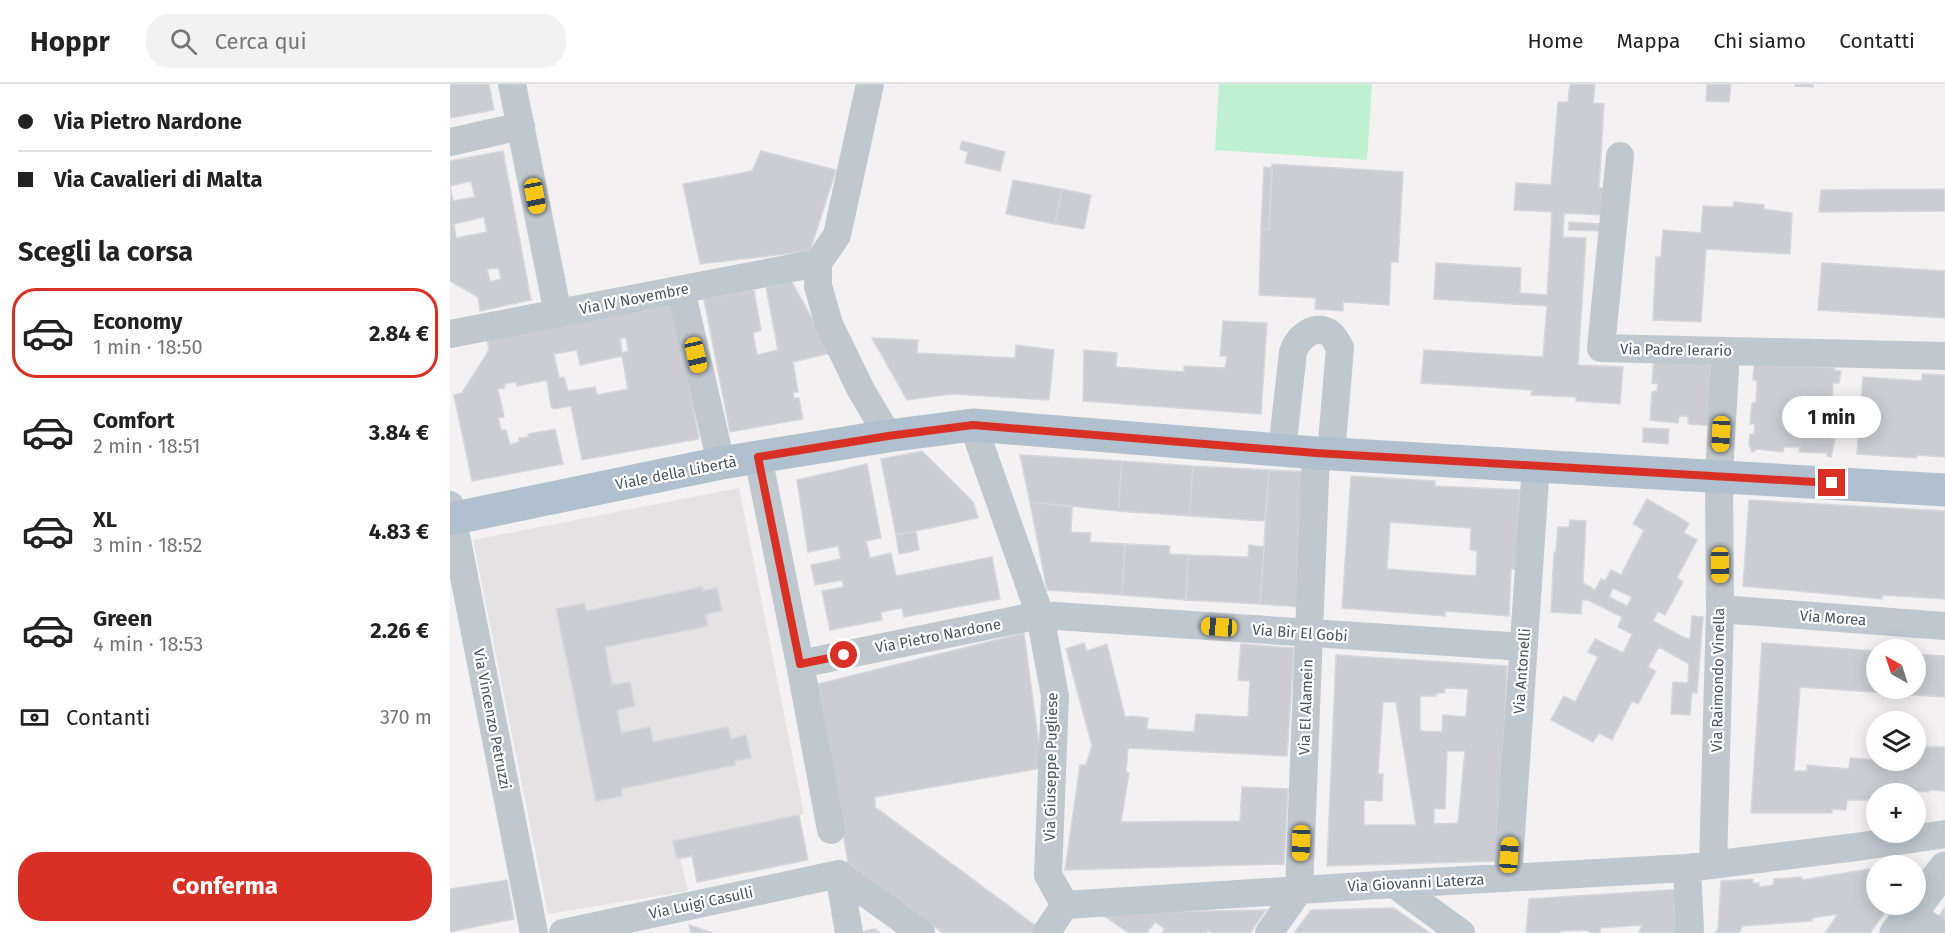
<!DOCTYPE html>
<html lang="it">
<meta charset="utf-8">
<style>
body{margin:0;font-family:"Fira Sans",sans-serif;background:#f2f2f2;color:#222;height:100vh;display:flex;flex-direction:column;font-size:22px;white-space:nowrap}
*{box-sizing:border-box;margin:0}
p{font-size:20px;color:#767676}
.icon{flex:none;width:33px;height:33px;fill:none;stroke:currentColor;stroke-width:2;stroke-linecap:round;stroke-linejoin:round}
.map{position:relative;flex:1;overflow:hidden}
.side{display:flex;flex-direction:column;background:#fff;width:450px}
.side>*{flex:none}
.guide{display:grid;align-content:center;height:132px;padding:0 18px;background:#fff}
.needle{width:39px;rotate:321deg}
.controls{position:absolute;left:1416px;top:555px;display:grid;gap:12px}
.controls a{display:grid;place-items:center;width:60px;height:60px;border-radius:50%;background:#fff;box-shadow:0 3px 15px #0003;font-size:30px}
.end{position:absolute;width:27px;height:27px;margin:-14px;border:8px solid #d93025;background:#fff;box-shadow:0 0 0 3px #fff}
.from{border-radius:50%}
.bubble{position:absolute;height:42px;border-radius:21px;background:#fff;box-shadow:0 3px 15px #0003;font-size:20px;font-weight:700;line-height:42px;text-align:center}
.car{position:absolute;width:18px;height:36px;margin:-18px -9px;border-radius:8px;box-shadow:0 0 4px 2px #0007;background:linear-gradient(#f5c518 24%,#345 0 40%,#f5c518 0 76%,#345 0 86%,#f5c518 0)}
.guide b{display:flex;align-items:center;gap:21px;height:57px;font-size:22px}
.guide b+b{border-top:2px solid #e0e0e0}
.guide i{width:15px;height:15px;background:#222}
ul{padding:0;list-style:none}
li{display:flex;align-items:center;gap:18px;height:90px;margin:0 12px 9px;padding:0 6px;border:3px solid transparent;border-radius:24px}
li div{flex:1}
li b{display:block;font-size:22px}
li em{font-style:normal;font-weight:700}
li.selected{border-color:#d93025}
li>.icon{width:54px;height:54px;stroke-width:1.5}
h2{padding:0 18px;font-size:27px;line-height:72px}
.pay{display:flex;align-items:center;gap:15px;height:66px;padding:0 18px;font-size:22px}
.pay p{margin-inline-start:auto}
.action{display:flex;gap:12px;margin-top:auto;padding:12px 18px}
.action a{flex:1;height:69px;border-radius:24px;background:#d93025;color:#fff;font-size:24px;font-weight:700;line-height:69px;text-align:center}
header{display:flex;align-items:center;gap:36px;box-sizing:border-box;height:84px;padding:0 30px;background:#fff;border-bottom:2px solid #e0e0e0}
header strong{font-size:28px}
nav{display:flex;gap:33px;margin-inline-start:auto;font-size:21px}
.search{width:420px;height:54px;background:#f2f2f2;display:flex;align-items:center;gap:15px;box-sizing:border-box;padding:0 21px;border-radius:24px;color:#767676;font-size:22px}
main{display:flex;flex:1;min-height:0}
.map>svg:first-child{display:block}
</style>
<header>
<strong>Hoppr</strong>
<div class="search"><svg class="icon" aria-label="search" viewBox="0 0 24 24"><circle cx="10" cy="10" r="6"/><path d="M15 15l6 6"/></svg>Cerca qui</div>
<nav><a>Home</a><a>Mappa</a><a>Chi siamo</a><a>Contatti</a></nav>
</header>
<main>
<section class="side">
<div class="guide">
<b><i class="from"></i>Via Pietro Nardone</b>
<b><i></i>Via Cavalieri di Malta</b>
</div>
<h2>Scegli la corsa</h2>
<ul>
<li class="selected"><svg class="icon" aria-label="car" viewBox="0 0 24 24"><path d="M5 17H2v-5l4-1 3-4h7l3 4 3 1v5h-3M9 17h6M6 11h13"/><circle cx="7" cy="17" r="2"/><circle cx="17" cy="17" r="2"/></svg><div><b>Economy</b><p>1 min · 18:50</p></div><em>2.84 €</em></li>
<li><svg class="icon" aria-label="car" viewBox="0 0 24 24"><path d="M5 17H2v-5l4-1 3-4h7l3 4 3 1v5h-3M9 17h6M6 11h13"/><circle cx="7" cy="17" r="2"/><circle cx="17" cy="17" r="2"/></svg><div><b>Comfort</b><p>2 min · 18:51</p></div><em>3.84 €</em></li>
<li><svg class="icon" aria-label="car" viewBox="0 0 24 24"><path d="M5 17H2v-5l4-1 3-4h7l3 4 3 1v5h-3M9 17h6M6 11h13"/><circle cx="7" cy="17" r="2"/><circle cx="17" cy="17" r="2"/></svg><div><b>XL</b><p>3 min · 18:52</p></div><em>4.83 €</em></li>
<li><svg class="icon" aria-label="car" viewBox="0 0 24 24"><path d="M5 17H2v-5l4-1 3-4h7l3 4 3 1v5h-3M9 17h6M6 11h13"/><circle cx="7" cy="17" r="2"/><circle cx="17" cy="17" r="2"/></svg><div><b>Green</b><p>4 min · 18:53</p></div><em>2.26 €</em></li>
</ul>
<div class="pay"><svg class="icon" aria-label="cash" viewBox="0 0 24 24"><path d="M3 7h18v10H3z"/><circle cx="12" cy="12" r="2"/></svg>Contanti<p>370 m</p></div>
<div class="action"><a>Conferma</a></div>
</section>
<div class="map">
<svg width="1495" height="849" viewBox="0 0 1495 849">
<rect width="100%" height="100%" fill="#f3f1f1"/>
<path fill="#e4e2e3" d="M289,404L354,730L226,757L238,807L98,830L23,456Z"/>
<path fill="#c0f0d2" d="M769,0H922L917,76L765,66Z"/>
<path fill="#cbcdd3" stroke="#d5d7dc" stroke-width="1.5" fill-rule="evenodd" d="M0,0H39L44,26L0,34Z
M1120,0H1145L1143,19L1154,20L1149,104H1154L1152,131L1114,129L1113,153L1136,154L1128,281L1173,283L1170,320L1126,317V313L1081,311L1082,306L971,299L974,266L1093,273L1097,222L984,215L986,179L1071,184L1070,209L1097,211L1102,128L1064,126L1066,99L1101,101L1108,18H1118Z
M1257,0H1281L1279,18L1256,17Z
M1346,0H1363V3L1345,2Z
M512,57L555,68L550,87L515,79L518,68L510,65Z
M53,67L81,216L30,227L28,213L0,197V77ZM21,97L25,113L3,117L0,102ZM34,133L37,148L6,154L4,140ZM49,184L51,195L40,198L37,185Z
M311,67L386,86L360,167L250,180L233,100L302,87Z
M822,80L953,88L948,178H941L939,221L893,218V227L865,225L866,214L809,211L811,145H819Z
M814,83L822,84L819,145H811Z
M563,96L612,105L605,140L556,130Z
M612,105L641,111L634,145L605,140Z
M1495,105V127L1369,128L1371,106Z
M1284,118L1314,121V125L1342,129L1340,170L1256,165L1251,238L1203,236L1206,173H1211L1213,146L1251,149L1253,122L1283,123Z
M1119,138L1150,140V147L1119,146Z
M1372,179L1495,187V234L1368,226Z
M342,198L381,269L343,278L348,308H343L344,314H349L353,335L280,348L254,215L304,206L311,246L303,249L307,271L328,266L316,203Z
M225,221L249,355L132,376L121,322L104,325L101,323L97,296L67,302L66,298L54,300L55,304L48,305L54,333L48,334L51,346H56L60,361L69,358V354L79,353L78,350L105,345L113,380L22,397L4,311L12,309L39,266L37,254ZM176,253L178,267L172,269L170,255ZM127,266L130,281L172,272L178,305L147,311L145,303L118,307L114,293L109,294L104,270Z
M773,237L817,239L811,330L633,317L634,266L667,269L666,283L734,288V282L775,284L777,272H770Z
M422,254L468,256L467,269L565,274L566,261L604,266L599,316L501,310L457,316Z
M1204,272L1271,276L1265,342L1240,340L1238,339V332H1229L1228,339L1200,336L1202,308L1207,307L1208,300L1202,299Z
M1308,279L1385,284V287H1391L1389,299H1383L1381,334L1385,335V347L1381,348V355H1385L1381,373L1377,372L1378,369L1349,368L1350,363H1334L1333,368L1306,365L1304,368H1302L1299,360L1300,350H1304L1305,340H1300L1302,319H1306L1307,296H1303L1304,282Z
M1472,290L1495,291V373L1467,371L1466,374L1407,370L1413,293L1472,297Z
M1193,344L1219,345L1218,360L1193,358Z
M472,367L523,418L528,434L446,451L431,375Z
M570,371L672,377L668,427L580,418Z
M672,377L743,382L739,432L668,427Z
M417,380L431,454L416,457L420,474L441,469L446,492L542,473L550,515L454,533L452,524L431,528L432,536L380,546L372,507L394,503L392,496L365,501L361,481L391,475L388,462L358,468L347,396Z
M743,382L819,386L815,437L739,432Z
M819,386L860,388L851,523L810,520Z
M901,392L985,397V402L1070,406L1066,485H1061L1059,532L995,527V532L892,524ZM940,438L1021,444L1020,466L1027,467L1026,492L937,485Z
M1197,415L1239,439L1234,449L1247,456L1227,494L1233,498L1215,531L1208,527L1203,537L1233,553L1240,555L1242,532L1253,533L1247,609L1242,608L1240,631L1221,630L1223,598L1238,599L1239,580L1209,563L1198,583L1206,587L1188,620L1182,617L1162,656L1149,649L1143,658L1101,636L1114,612L1125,618L1148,573L1138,568L1145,555L1173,569L1182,550L1168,543L1172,533L1138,516H1132L1131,530L1101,528L1104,468H1106L1108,443H1119L1120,436L1136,437L1133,499L1145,506L1151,495L1155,497L1161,486L1171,491L1194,446L1183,440ZM1163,504L1182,513L1177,522L1159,513Z
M1299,416L1495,427V515L1432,511V515L1293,502Z
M580,418L622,423L621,448L641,449L640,458L675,460L672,511L597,506Z
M466,447L469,466L449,470L446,451Z
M675,460L720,462L719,470L738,471L736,516L672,511Z
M799,461L814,463L810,520L736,516L738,471L798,473Z
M252,503L253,507L267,504L272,527L255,530L258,542L155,563L162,601L180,598L185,622L167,626L171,649L200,643L203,658L278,643L281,655L296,651L301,674L285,677V681L171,705L172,712L146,717L106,525L134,519L136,527Z
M574,549L592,684L425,713V723L590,845L587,849H493L398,779L368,600Z
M634,559L637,567L657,560L675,633L682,632L698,634L697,645L744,648L746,630L798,633L800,597L788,596L791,560L844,564L837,672L678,664L676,688L679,689L671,738L790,737L792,703L838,705L834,780L615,786L630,681H636L642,662L616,565Z
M1312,559L1426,567V604H1466V570L1495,572V613L1350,603L1344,687H1357V681L1399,685L1400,674L1426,676H1466V663H1495V707L1479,706V708L1466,707V710H1426V716H1397L1396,726L1382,725V729H1301Z
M886,571L1057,582L1049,777L877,782ZM995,604L1018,605L1016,633L993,631L992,648L970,647V612H986V609H995ZM933,618H946L966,741H914V716L932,717L933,690H928ZM997,667H1015L1008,739L984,740V724L995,725Z
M349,731L358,776L247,798L242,772L227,775L223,757Z
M1426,784V820H1441L1420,849H1375L1388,830L1362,834V837L1293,842L1289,849H1265L1268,845L1271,797L1303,795V799H1309V803L1323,801L1324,795L1352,793V796Z
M57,796L64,835L0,848V805Z
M1234,805L1225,849H1189L1192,841L1150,844V848L1139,849V846L1111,847V849H1076L1079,815Z
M1495,823V837L1489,832Z
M944,824L980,849H844L861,826Z
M816,826L800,849H762L758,846L756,849H712L715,845L705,838L697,849H679L650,829Z
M239,841L263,849H241Z
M425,845L430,849H413L415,847Z"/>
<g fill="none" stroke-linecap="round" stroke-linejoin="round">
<path stroke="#bfc8cf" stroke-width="28" d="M62,0L108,230
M420,0L387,151L368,179V202L379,240L410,304L438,352
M0,58L71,42
M1170,72L1151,264L1495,272
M231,206L271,379
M0,250L368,179
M523,341L590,531L605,612L598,791L615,821
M832,366L843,268C847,255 863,240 878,248C884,251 887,259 890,264L881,370
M308,373L350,580L590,531L1074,563
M0,421L84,849
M1270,525L1495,542
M350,580L381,746
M1263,781L1270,525L1269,391L1276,267
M1237,784L1240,845L1238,849
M389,790L471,849
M389,790L399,849
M1058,794L1086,381
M944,800L1011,849
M615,821L944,800L1237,784L1406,763L1495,750
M1460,828L1489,849
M113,849L389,790
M596,849L615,821
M819,849L849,806L866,369"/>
<path stroke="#bfc8cf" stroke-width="33" d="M1446,849L1495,784"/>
<path stroke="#b1c0cf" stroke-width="33" d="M0,435L271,379L438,352L523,341L866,369L1495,406"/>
</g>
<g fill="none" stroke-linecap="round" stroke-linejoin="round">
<path stroke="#d93025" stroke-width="8" d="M394,571L350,580L308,373L438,352L523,341L866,369L1382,399"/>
</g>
<g text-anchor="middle" stroke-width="4.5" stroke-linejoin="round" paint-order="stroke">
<g font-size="15" fill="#48545e" stroke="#fff">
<text transform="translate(184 215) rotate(-11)" y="5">Via IV Novembre</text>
<text transform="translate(1226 266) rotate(1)" y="5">Via Padre Ierario</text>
<text transform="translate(226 389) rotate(-11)" y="5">Viale della Libertà</text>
<text transform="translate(1383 534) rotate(4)" y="5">Via Morea</text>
<text transform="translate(850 549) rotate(4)" y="5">Via Bir El Gobi</text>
<text transform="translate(488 552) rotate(-11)" y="5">Via Pietro Nardone</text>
<text transform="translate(1072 587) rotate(-86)" y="5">Via Antonelli</text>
<text transform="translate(1268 596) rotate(-89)" y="5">Via Raimondo Vinella</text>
<text transform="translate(856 623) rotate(-88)" y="5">Via El Alamein</text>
<text transform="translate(42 635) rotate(79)" y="5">Via Vincenzo Petruzzi</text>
<text transform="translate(601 683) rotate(-89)" y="5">Via Giuseppe Pugliese</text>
<text transform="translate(966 799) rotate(-3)" y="5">Via Giovanni Laterza</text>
<text transform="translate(251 819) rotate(-12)" y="5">Via Luigi Casulli</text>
</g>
</g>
</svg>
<div class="controls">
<a><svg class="needle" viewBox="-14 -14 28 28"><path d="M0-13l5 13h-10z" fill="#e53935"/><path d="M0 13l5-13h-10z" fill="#767676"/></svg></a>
<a><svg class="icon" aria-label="layers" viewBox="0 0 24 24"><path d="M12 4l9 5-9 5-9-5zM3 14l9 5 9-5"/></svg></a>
<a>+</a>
<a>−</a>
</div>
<i class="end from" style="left:394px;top:571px"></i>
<i class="end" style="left:1382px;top:399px"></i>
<div class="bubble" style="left:1332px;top:312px;width:99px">1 min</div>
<i class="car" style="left:85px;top:112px;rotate:169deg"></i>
<i class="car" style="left:246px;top:271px;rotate:167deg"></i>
<i class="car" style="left:1271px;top:350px;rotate:183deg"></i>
<i class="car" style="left:1270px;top:481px;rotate:179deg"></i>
<i class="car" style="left:769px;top:543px;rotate:274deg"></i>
<i class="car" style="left:851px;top:759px;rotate:182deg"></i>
<i class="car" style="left:1059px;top:771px;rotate:4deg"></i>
</div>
</main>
